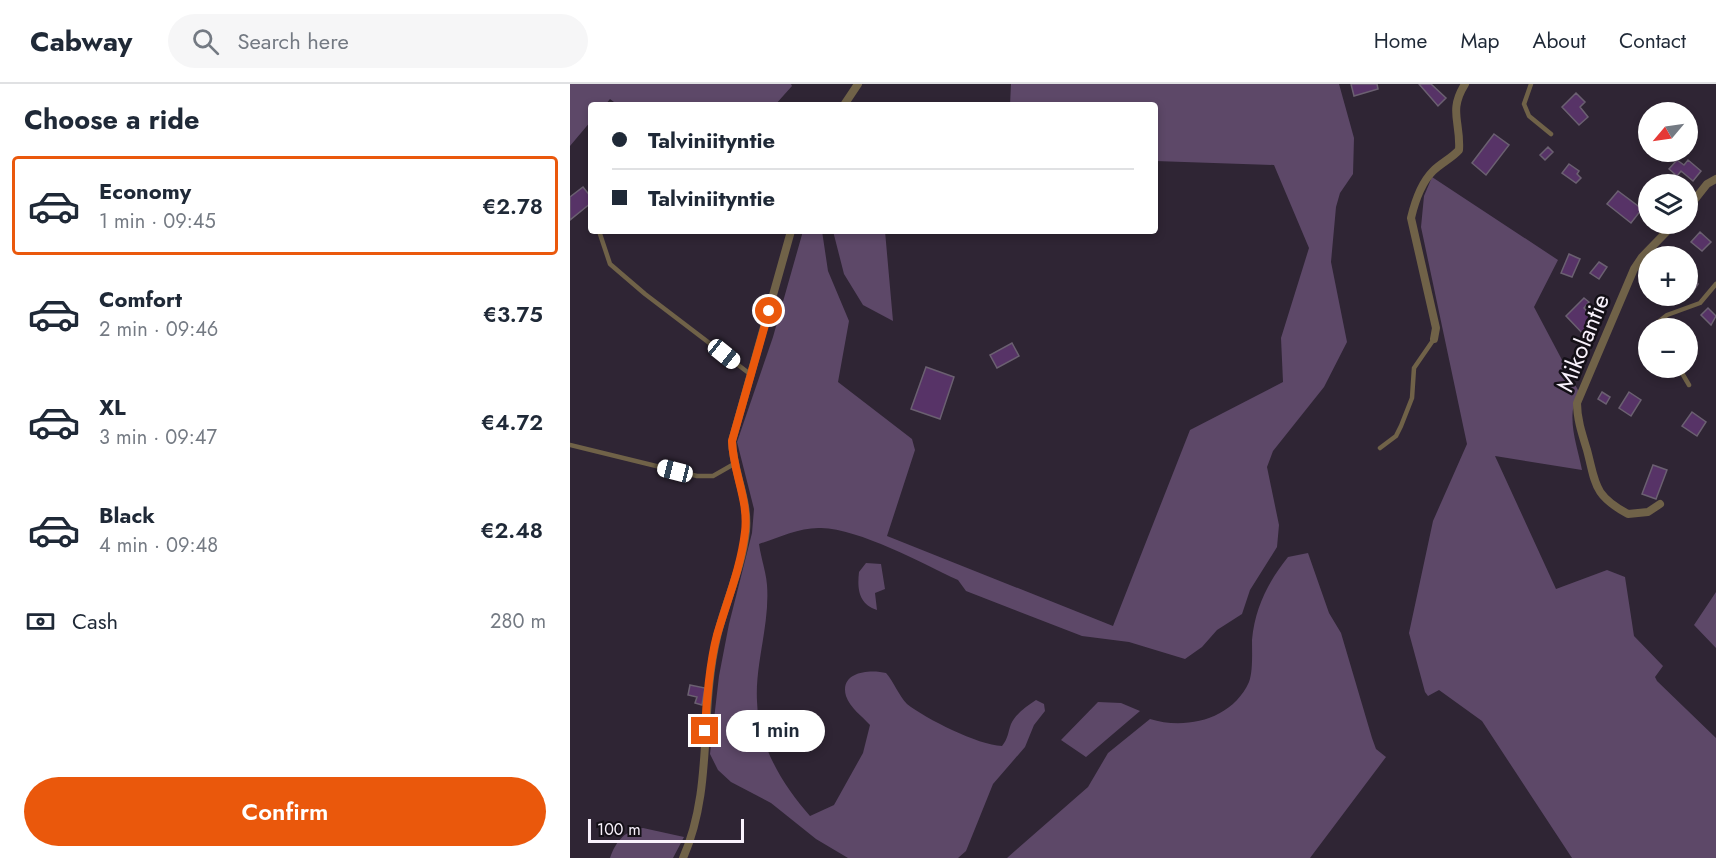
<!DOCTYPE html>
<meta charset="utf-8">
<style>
body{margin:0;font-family:Jost,sans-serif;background:#f6f6f7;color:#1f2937;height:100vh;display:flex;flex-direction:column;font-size:22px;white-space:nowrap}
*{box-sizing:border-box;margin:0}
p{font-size:20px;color:#747a83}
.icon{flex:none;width:33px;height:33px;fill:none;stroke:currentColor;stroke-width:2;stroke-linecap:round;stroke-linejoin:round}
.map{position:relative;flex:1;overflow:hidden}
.details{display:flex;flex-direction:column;background:#fff;width:570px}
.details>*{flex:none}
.banner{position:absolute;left:18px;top:18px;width:570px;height:132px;border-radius:6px;box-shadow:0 3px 9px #0003;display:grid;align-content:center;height:132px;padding:0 24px;background:#fff}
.needle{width:39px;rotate:241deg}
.buttons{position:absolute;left:1068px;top:18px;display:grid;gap:12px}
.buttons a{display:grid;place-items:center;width:60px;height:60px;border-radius:50%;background:#fff;box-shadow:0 3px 9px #0003;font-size:30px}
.scale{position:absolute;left:18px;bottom:15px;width:156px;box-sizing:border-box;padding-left:6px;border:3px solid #f9f2fc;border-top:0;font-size:16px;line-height:21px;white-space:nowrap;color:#f9f2fc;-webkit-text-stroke:4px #141017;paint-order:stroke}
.end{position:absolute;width:27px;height:27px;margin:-14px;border:8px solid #ea580c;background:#fff;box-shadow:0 0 0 3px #fff}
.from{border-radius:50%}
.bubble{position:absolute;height:42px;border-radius:21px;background:#fff;box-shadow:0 3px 9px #0003;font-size:20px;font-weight:600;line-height:42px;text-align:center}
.car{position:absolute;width:18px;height:36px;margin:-18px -9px;border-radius:8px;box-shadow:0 0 4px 2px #0007;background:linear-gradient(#fff 24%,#345 0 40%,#fff 0 76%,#345 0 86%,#fff 0)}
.banner b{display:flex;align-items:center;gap:21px;height:57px;font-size:22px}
.banner b+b{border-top:2px solid #e0e1e3}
.banner i{width:15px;height:15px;background:#1f2937}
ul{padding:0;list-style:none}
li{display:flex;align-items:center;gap:18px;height:99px;margin:0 12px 9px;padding:0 12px;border:3px solid transparent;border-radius:6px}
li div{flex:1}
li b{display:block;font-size:22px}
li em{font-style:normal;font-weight:600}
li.selected{border-color:#ea580c}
li>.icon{width:54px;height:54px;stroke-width:1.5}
h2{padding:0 24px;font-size:27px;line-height:72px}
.pay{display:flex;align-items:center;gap:15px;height:66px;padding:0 24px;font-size:22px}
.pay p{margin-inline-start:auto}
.cta{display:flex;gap:12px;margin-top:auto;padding:12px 24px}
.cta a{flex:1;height:69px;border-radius:36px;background:#ea580c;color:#fff;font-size:24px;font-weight:600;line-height:69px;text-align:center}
header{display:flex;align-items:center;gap:36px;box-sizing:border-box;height:84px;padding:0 30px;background:#fff;border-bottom:2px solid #e0e1e3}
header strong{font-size:28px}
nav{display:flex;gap:33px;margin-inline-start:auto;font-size:21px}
.search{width:420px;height:54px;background:#f6f6f7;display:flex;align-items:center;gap:15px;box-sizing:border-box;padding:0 21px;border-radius:33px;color:#747a83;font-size:22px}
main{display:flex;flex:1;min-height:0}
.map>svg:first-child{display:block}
</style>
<header>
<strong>Cabway</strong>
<div class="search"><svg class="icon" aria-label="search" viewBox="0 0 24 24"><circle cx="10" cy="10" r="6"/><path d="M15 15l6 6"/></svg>Search here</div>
<nav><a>Home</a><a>Map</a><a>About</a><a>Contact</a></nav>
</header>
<main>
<section class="details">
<h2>Choose a ride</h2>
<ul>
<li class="selected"><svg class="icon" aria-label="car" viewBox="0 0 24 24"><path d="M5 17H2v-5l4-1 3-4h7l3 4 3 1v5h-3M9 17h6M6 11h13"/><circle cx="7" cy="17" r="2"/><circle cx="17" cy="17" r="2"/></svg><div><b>Economy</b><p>1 min · 09:45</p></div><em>€2.78</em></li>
<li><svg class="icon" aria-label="car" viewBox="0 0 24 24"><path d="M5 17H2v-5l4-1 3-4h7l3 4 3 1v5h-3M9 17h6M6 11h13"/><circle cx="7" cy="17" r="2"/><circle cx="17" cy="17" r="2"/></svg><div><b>Comfort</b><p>2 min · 09:46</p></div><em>€3.75</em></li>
<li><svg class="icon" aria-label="car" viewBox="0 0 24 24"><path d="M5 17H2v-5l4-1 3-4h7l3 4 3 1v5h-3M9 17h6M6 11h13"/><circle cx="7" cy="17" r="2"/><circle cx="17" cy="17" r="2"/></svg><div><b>XL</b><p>3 min · 09:47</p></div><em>€4.72</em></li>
<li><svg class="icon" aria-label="car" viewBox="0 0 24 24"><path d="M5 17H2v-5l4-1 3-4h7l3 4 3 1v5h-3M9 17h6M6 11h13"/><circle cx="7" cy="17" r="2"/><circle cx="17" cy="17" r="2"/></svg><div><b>Black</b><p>4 min · 09:48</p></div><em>€2.48</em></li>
</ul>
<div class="pay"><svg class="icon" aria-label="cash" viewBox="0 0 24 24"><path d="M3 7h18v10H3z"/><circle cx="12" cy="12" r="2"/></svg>Cash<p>280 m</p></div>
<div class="cta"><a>Confirm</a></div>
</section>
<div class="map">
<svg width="1146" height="774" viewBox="0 0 1146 774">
<rect width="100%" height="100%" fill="#2f2534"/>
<path fill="#5d4868" d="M0,0H221L222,2L205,21H48L40,15L35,21H21V37L0,62Z
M441,0H769L784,54L783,90L770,109L766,123L761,178L777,258L754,303L703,367L697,383L709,441L707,463L680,506L672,530L647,546L632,563L615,575L559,558L512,552L396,507L388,496C351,479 290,445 251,444C230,443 208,454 189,460C191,474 196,488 197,501C200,540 185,579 187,617C188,661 212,700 240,732L264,721L293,669L300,641C292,632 280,624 276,612C269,587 301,585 316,589C324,598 329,612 337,620C356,635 408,661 432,662C438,655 438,648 441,640C446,629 457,622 466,616L474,620L475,627L464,641L455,663L423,700L396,767L388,774H278L246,755L201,719L161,698L148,686L140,670L149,592L159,540L182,449L184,425L167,358L203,253L233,147H252L258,187L279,237L268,298L342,355L345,366L317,452L543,542L620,346L713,298L711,254L739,164L704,81L585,77V21H440Z
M862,93L988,176L964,223L1009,308C995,332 1007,360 1012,386L925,372L986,505L1037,486L1055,493L1064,552L1093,582L1085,593L1087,597L1146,654V774H1002L912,637L869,606L858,612L855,608L839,549L863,437L897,360L851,143L854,112Z
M263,147H315L323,237L293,221L274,190Z
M738,469L759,529L771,549L802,654L806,665L816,673L740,774H437L518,703L538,669L580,635C615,646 662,636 679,598C683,587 682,569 682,556C685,524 698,498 718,473Z
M296,479L311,480L315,505L305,509L307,526C289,520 287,506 289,488Z
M1146,508V564L1124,541Z
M528,618L551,619L570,627L516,673L491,656Z
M73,744L114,753L103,774H40C46,757 55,746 73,744Z"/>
<path fill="#573367" stroke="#6b6071" stroke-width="1.5" d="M781,0H807L808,5L784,12Z
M849,0H861L876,14L868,22Z
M1006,9L1015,18L1010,23L1018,33L1009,41L992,23Z
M924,50L939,61L916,91L902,79Z
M978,63L983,68L975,76L970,71Z
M1107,76L1114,81L1118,76L1131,87L1123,97L1111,87L1107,92L1099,85Z
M999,80L1009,87L1007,90L1011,94L1006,99L992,89Z
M13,103L21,113V119L0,136V113Z
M1048,107L1072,125L1061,139L1037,120Z
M1130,148L1141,158L1132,167L1121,158Z
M999,170L1010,175L1002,193L991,189Z
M1029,178L1037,183L1029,195L1020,189Z
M1118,193L1128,200L1123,208L1118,204Z
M1014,214L1019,218L1014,224L1027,238L1014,251L996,232Z
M1138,224L1146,232L1141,241L1131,231Z
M442,259L449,272L427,284L420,271Z
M356,283L384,293L370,335L341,325Z
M1032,308L1040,313L1036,320L1028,315Z
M1059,308L1071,316L1061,332L1049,324Z
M1122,328L1136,338L1127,352L1112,342Z
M1083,381L1097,386L1086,415L1072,410Z
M120,601L135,604L132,621L125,619L127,613L118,611Z"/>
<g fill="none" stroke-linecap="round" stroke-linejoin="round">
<path stroke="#706248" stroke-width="4.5" d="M961,0L954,20L959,32L981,50
M29,147L40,180L75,210L180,290
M1086,244L1087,239L1097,231L1130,219L1146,200
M1109,284L1119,301
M0,361L127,392H143L164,380
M810,364L826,352L831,342L842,314L844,284L864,255"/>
<path stroke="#706248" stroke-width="8" d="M274,21L288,0
M1118,124L1137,100L1146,95
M864,255L866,244L841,134C845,117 851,99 863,87C871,79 882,74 889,66C891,38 878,27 895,0
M1090,420L1078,428L1058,430C1023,411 1026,400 1017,366C1012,350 1007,335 1007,319L1064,185L1072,173L1104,140
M113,774C144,704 129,627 147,553C155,518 172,484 176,447C179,415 163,388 162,357L221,147"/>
</g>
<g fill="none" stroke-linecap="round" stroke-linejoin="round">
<path stroke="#ea580c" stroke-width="8" d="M135,647C136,620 140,577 147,551C157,517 171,483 175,448C179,416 163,389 162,357L199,227"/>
</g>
<g text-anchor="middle" stroke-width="5" stroke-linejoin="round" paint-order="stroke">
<g font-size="24" fill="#f9f2fc" stroke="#141017">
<text transform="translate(1013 259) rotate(-68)" y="8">Mikolantie</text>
</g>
</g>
</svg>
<div class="buttons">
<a><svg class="needle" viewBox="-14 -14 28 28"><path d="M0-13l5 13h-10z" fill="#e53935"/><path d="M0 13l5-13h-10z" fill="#747a83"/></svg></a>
<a><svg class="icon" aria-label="layers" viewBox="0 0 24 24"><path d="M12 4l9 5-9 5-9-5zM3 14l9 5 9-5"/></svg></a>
<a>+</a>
<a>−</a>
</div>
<div class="scale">100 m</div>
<i class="end from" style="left:199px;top:227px"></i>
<i class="end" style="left:135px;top:647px"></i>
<div class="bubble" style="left:156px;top:626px;width:99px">1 min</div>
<i class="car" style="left:154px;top:270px;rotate:129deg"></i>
<i class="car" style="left:105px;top:387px;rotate:284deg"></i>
<div class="banner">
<b><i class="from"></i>Talviniityntie</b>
<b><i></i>Talviniityntie</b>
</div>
</div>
</main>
